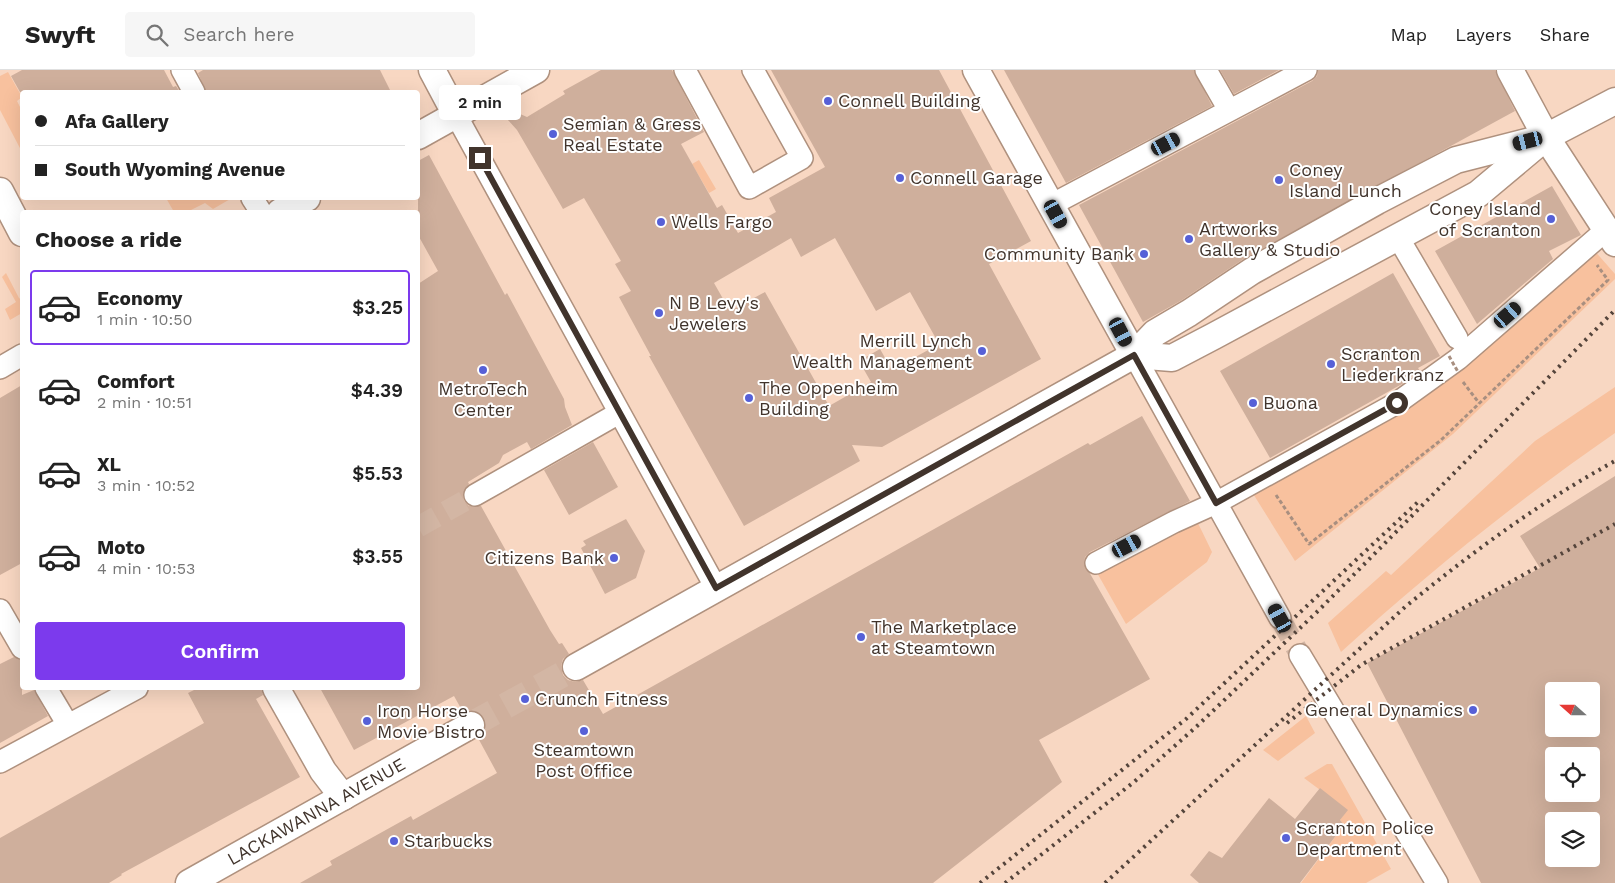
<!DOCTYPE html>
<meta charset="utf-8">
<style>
body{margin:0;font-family:"Work Sans",sans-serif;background:#f6f6f6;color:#222;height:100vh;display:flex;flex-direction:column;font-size:19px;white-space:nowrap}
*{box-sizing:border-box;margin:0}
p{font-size:16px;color:#767676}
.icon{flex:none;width:28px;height:28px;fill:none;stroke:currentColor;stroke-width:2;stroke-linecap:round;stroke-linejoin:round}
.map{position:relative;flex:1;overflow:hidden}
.side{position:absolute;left:20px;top:140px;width:400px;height:480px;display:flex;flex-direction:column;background:#fff;border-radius:5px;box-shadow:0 5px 20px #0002}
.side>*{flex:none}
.banner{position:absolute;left:20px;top:20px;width:400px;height:110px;border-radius:5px;box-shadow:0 5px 20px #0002;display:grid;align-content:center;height:110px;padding:0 15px;background:#fff}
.needle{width:32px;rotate:291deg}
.controls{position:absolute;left:1545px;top:612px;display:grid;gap:10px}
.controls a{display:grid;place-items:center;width:55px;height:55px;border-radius:5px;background:#fff;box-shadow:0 5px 20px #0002;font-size:25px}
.end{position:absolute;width:22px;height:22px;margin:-11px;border:6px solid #41342c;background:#fff;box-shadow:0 0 0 2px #fff}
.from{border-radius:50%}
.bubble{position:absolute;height:35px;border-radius:5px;background:#fff;box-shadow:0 5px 20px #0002;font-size:16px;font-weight:600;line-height:35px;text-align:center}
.car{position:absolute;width:15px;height:30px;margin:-15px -8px;border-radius:6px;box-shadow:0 0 4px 1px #0007;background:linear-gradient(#222 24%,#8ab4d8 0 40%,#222 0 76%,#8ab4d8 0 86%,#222 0)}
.banner b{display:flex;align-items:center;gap:18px;height:48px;font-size:19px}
.banner b+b{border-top:1px solid #e0e0e0}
.banner i{width:12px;height:12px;background:#222}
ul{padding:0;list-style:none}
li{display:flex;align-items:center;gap:15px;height:75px;margin:0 10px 8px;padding:0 5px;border:2px solid transparent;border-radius:5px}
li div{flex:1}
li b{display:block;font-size:19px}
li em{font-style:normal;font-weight:600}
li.on{border-color:#7c3aed}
li>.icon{width:45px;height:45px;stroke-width:1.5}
h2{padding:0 15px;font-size:22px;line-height:60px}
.button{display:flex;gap:10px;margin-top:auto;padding:10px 15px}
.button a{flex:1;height:58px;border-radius:5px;background:#7c3aed;color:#fff;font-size:20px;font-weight:600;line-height:58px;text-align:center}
header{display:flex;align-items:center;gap:30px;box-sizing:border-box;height:70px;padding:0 25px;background:#fff;border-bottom:1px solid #e0e0e0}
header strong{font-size:24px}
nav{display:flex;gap:28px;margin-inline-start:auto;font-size:18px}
.search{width:350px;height:45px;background:#f6f6f6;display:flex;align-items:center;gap:12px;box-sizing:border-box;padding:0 18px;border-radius:5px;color:#767676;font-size:19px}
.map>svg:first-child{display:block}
</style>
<header>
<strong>Swyft</strong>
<div class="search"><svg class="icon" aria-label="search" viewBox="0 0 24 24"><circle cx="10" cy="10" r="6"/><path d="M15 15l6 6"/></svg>Search here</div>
<nav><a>Map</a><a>Layers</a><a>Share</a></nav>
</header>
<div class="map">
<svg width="1615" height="813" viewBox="0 0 1615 813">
<rect width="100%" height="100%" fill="#f8d7c2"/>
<path fill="#f8c19e" d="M8,2L22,27L17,31L22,41V82L0,40V6Z
M699,90L716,119L709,123L692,94Z
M166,128H232L213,139L205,133L187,142H174Z
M1593,179L1615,204V209L1453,364L1295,491L1252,422L1344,368Z
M6,203L19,228L22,230V243L10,250L5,239L16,232L2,207Z
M1615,317V363C1518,430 1428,503 1341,582L1328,553L1386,501L1391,505L1535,371Z
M1195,447L1212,482L1207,492L1126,554L1096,501Z
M1306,646L1315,663L1278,691L1263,680Z
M1327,694H1332L1391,799L1366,813H1301L1344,755L1340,750L1347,740L1304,708Z"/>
<path fill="#cfaf9c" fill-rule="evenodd" d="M22,0H164L173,17L176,16L180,22H20L11,6Z
M203,0H380L391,22H206L198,3Z
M601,0H672L704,62L681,74L717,138L722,135L738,163L776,142L769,128L825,97L771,0H939L1031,171L989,194L1041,289L882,377L852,375L860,391L744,456L649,286H651L619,227L631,221L615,194L621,191L584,128L563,139L517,60L498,39L502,36L527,47L565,24L563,21ZM791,168L801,187L835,168L876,241L910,222L939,274L892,300L880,279L859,291L871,312L829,336L765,222L730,241L714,213Z
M1004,0H1194L1212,36L1066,113Z
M1220,0H1279L1234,24Z
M1318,0H1495L1515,41L1245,188L1182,230L1143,252L1079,135L1312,11L1317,6Z
M429,85L505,225L507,223L564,329L565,337L572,355L531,379L527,372L503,385L499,393L468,412L469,414L463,424L464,431L469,436H481L550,560L559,574L562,573L569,584L563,589L561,596L563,605L568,610L575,612L583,610L603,644L1088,373L1090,375L1142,346L1190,431L1090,482L1085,487L1084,493L1150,609L1039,670L1062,712L933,813H300L332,795L330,791L411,746L413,750L497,703L478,668L484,663L486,656L484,647L478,642L472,640L463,642L454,626L354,680L320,618H418V214L438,201L418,165V91Z
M1552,116L1581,165L1549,181L1553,189L1477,254L1435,181Z
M1393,203L1440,286L1418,298L1420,301L1402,314L1270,388L1220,301Z
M22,315V493L0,505V328Z
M593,372L618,417L569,445L544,400Z
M1615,406V813H1481L1367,593L1540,498L1520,466ZM1554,621H1591V659H1554ZM1554,686H1591V724H1554ZM1554,751H1591V789H1554Z
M626,449L645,481L636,508L605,524L581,478L586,475L583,471Z
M14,587L22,590V625L34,620L48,646L0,673V594Z
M198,618H261L263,625L256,629L300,707L121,804L122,805L109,813H0V768L204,653L188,623Z
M1320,718L1348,740L1340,750L1344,755L1300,813H1199L1190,805L1209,781L1222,788L1269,728L1295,749Z"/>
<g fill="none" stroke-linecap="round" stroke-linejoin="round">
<path stroke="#d3b6a4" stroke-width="21" stroke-dasharray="21 11" stroke-linecap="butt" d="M418,457L475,425
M1280,548L1300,585"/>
<path stroke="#d3b6a4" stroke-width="26" stroke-dasharray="26 13" stroke-linecap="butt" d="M471,655L576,597"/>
<defs>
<path id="minor" d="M182,0L194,22
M685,0L749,118L802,88L753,0
M1206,0L1229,40
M456,45L716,518
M252,128L261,142
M1051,135L1306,0
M1399,169L1457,268
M1134,285L1280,548
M0,298L22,285
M475,425L619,343
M1096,493L1174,452L1216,433L1397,333L1458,289L1605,161
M0,540L22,578
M1300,585L1437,813
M46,618L68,655
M0,692L137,618"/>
<g id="major">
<path d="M432,0L456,45"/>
<path d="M976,0L1134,285"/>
<path d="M1510,0L1546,67L1615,173"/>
<path d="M418,66L536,0"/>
<path d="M0,121L22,163"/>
<path d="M280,142L307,128"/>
<path d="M1134,285L1172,288L1214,266L1478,124L1546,67L1615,31"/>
<path d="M576,597L1134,285L1155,263L1189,243L1252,201L1377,131L1456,90L1546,67"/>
<path d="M276,618L323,701L343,727"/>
<path id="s1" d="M189,813L471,655"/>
</g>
</defs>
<use href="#minor" stroke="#af917e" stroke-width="24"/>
<use href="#major" stroke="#af917e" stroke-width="29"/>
<path stroke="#a88f80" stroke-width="3" stroke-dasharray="4 2.5" stroke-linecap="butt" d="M1463,312L1479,333
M1276,425L1309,474L1441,370L1608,210L1597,195"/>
<use href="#minor" stroke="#fff" stroke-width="21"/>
<use href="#major" stroke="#fff" stroke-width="26"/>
<path stroke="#54443b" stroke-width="4" stroke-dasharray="2.5 5" stroke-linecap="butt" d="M1287,653L1361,595L1615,454
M980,813L1186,649L1419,431
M1005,813L1134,712L1196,657L1319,540L1615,240
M1105,813L1405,537C1471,483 1540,432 1615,391"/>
<path stroke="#a88f80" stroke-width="3" stroke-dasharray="4 2.5" stroke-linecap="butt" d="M1449,286L1458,302"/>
</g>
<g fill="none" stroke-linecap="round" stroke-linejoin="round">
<path stroke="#41342c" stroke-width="6" d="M480,88L716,518L1134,285L1216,433L1397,333"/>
</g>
<g fill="#5660d7" stroke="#fff" stroke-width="2">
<circle cx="828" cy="31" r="5"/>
<circle cx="553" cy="64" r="5"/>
<circle cx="900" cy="108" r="5"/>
<circle cx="1279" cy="110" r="5"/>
<circle cx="1551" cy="149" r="5"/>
<circle cx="661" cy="152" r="5"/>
<circle cx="1189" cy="169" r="5"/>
<circle cx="1144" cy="184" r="5"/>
<circle cx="659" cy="243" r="5"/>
<circle cx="982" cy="281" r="5"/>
<circle cx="1331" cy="294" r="5"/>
<circle cx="483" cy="300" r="5"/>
<circle cx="749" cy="328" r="5"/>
<circle cx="1253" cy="333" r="5"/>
<circle cx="614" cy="488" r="5"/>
<circle cx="861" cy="567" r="5"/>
<circle cx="525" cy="629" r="5"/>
<circle cx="1473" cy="640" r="5"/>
<circle cx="367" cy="651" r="5"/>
<circle cx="584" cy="661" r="5"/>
<circle cx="1286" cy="768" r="5"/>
<circle cx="394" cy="771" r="5"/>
</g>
<g text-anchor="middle" stroke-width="4" stroke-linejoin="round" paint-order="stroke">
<g font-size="18" fill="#41342c" stroke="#fff" text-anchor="start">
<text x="838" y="37">Connell Building</text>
<text x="563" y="60">Semian &amp; Gress<tspan x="563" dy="21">Real Estate</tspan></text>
<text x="1289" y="106">Coney<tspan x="1289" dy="21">Island Lunch</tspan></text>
<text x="910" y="114">Connell Garage</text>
<text x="1541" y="145" text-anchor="end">Coney Island<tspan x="1541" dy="21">of Scranton</tspan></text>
<text x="671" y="158">Wells Fargo</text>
<text x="1199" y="165">Artworks<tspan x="1199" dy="21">Gallery &amp; Studio</tspan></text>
<text x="1134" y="190" text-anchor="end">Community Bank</text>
<text x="669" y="239">N B Levy's<tspan x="669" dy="21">Jewelers</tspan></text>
<text x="972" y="277" text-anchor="end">Merrill Lynch<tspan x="972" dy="21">Wealth Management</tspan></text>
<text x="1341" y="290">Scranton<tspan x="1341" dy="21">Liederkranz</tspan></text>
<text x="759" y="324">The Oppenheim<tspan x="759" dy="21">Building</tspan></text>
<text x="483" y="325" text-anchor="middle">MetroTech<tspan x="483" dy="21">Center</tspan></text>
<text x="1263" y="339">Buona</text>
<text x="604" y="494" text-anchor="end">Citizens Bank</text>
<text x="871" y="563">The Marketplace<tspan x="871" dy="21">at Steamtown</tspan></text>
<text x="535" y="635">Crunch Fitness</text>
<text x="1463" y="646" text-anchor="end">General Dynamics</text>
<text x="377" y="647">Iron Horse<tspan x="377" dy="21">Movie Bistro</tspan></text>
<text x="584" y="686" text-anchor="middle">Steamtown<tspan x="584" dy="21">Post Office</tspan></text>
<text x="1296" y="764">Scranton Police<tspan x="1296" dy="21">Department</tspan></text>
<text x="404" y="777">Starbucks</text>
</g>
<g font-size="18" fill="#41342c" stroke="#fff">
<text dy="6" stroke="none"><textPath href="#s1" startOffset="146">LACKAWANNA AVENUE</textPath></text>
</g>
</g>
</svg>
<div class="controls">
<a><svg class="needle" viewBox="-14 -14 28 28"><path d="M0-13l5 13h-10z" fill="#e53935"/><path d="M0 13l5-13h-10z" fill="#767676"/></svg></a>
<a><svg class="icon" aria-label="locate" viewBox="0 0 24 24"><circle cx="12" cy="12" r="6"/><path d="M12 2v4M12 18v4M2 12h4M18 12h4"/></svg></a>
<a><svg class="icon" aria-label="layers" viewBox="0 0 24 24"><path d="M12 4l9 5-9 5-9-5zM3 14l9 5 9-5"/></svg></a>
</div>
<i class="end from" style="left:1397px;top:333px"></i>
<i class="end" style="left:480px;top:88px"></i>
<div class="bubble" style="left:439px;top:15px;width:82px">2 min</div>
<i class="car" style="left:1528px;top:71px;rotate:256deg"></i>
<i class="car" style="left:1166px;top:74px;rotate:62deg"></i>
<i class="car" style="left:1056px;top:144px;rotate:151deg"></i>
<i class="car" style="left:1508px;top:245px;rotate:49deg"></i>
<i class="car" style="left:1121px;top:262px;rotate:152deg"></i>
<i class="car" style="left:1127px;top:476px;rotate:62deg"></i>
<i class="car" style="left:1280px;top:548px;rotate:331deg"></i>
<div class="banner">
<b><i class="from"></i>Afa Gallery</b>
<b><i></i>South Wyoming Avenue</b>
</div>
<section class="side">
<h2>Choose a ride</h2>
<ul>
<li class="on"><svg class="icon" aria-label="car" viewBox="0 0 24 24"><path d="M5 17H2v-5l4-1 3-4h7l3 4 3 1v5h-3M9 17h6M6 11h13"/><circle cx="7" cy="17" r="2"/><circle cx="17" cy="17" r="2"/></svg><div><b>Economy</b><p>1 min · 10:50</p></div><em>$3.25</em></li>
<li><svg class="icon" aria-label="car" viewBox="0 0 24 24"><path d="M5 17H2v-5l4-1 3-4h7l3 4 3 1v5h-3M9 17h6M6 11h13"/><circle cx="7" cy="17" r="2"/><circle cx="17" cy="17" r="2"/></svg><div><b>Comfort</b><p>2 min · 10:51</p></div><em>$4.39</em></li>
<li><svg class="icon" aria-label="car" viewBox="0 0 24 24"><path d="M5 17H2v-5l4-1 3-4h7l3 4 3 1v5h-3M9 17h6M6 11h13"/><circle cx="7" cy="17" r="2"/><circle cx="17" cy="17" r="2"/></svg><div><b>XL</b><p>3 min · 10:52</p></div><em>$5.53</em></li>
<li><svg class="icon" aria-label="car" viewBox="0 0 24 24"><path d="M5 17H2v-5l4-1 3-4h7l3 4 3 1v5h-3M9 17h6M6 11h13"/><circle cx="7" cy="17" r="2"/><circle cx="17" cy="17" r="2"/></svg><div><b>Moto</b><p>4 min · 10:53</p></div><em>$3.55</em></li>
</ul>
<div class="button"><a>Confirm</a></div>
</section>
</div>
